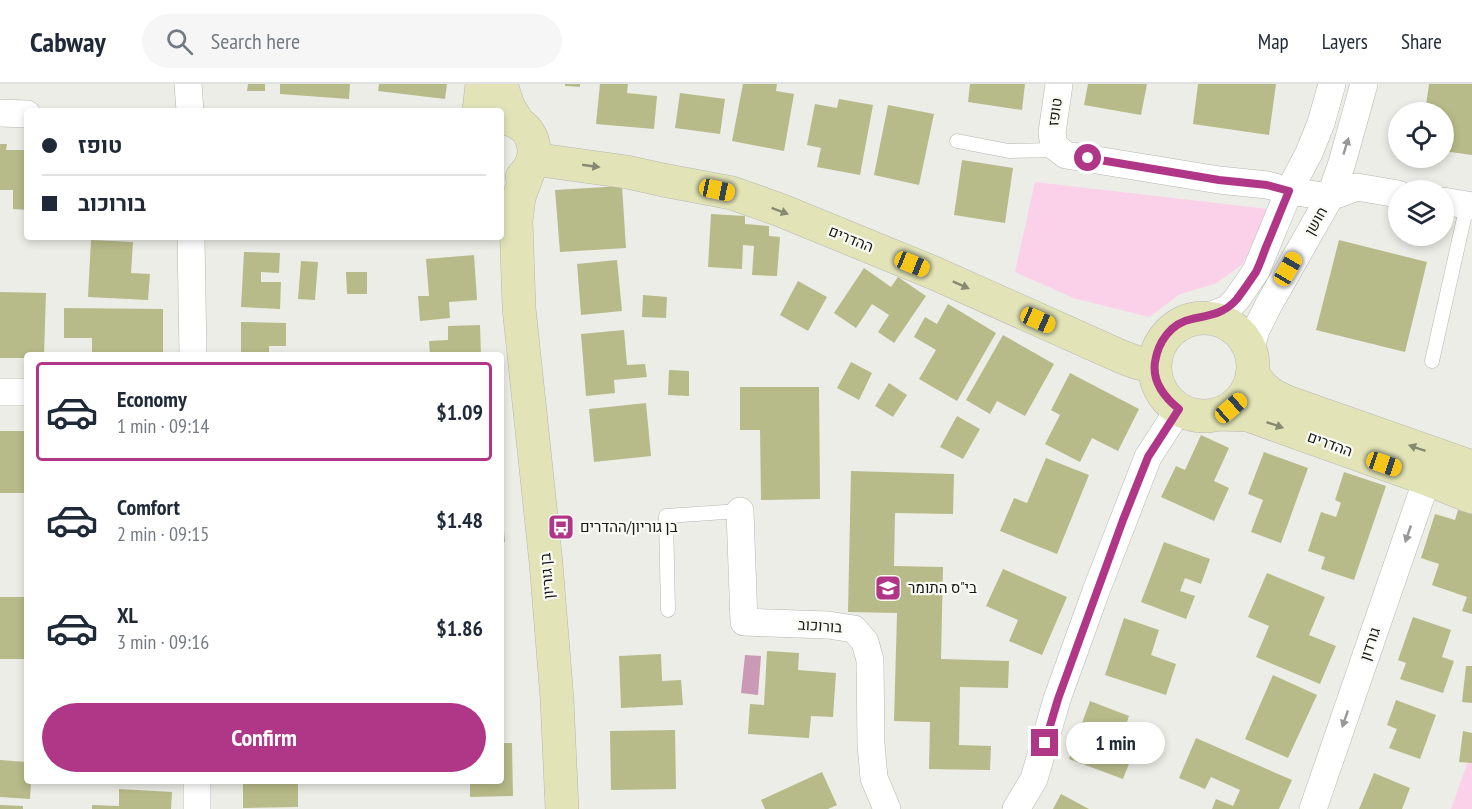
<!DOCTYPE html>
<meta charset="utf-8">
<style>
body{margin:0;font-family:"PT Sans Narrow",Heebo,sans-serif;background:#f6f6f7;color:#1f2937;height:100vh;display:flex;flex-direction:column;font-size:22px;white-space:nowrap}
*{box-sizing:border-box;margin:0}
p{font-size:20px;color:#747a83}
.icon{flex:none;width:33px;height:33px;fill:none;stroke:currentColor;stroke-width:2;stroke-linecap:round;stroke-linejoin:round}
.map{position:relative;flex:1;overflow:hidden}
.panel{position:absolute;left:24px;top:268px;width:480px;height:432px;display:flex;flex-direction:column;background:#fff;border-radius:6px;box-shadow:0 3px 9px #0003}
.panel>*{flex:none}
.guide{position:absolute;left:24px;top:24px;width:480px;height:132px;border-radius:6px;box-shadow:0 3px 9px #0003;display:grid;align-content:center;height:132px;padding:0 18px;background:#fff}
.tools{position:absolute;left:1388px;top:18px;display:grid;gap:12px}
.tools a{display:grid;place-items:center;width:66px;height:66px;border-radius:50%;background:#fff;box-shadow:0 3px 9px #0003;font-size:30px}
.end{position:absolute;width:27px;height:27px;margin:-14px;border:8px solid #b03688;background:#fff;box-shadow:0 0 0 3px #fff}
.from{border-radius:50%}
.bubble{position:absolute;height:42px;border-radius:21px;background:#fff;box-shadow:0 3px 9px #0003;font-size:20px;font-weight:700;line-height:42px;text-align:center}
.car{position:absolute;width:18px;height:36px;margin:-18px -9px;border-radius:8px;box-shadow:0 0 4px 2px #0007;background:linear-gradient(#f5c518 24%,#345 0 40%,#f5c518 0 76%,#345 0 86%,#f5c518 0)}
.guide b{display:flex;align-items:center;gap:21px;height:57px;font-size:22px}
.guide b+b{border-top:2px solid #e0e1e3}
.guide i{width:15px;height:15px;background:#1f2937}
ul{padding:10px 0 0;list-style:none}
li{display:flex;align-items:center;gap:18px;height:99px;margin:0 12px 9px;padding:0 6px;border:3px solid transparent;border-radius:6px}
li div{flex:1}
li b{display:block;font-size:22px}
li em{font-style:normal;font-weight:700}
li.current{border-color:#b03688}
li>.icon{width:54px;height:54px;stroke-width:1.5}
.primary-button{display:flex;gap:12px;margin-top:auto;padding:12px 18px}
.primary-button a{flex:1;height:69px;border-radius:36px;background:#b03688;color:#fff;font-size:24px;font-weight:700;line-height:69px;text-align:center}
header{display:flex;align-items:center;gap:36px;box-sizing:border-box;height:84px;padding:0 30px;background:#fff;border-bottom:2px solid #e0e1e3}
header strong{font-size:28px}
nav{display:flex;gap:33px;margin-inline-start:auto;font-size:21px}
.search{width:420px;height:54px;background:#f6f6f7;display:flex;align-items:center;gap:15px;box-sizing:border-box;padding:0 21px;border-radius:33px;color:#747a83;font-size:22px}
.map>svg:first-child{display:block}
</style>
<header>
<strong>Cabway</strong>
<div class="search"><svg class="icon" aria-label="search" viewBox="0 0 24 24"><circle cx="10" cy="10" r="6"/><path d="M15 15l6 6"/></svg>Search here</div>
<nav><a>Map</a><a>Layers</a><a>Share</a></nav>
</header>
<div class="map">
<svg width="1472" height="725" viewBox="0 0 1472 725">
<rect width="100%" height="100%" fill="#ecede7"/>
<path fill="#fad1e8" d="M1035,98L1268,125L1243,180L1215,200L1180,210L1149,233L1073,214L1015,188Z
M1472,666V725H1451Z"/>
<path fill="#ca9ab5" d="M745,571L761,572L758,611L741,609Z"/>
<path fill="#b7bb89" d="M248,0H265V7H247Z
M280,0H350L349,15L280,10Z
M379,0H447L445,15L378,7Z
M565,0H580V3L565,2Z
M600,0H628L627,9L657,12L654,45L596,40Z
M743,0H777L776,7L794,10L784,67L732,57Z
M970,0H1025L1022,26L968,18Z
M1088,0H1147L1141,31L1084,21Z
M1198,0H1276L1269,51L1193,40Z
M1429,0H1472V71L1443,67V28H1425Z
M680,9L725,15L720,50L675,44Z
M839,15L873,21L860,91L817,83L821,64L807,61L815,20L837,24Z
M888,21L934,30L919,101L874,91Z
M0,60H7L6,66H27V126L13,125V106H0Z
M962,76L1013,84L1005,139L954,131Z
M622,102L626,164L560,168L555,106Z
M711,130L745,132V140L769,142V152L780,153L777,192L752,191L754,162L743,161L742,185L708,183Z
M91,156L133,158L131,189L150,190L148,216L88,213Z
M1339,156L1427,178L1405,268L1316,246Z
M244,168L280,169L279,189L261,188V198H281L280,225L241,223Z
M474,171L477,216L449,218L450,234L420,237L418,212H429L426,175Z
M617,176L622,227L581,231L577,180Z
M301,177L318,178L315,216L298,215Z
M864,184L891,203L898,193L926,212L894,259L878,248L889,231L872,220L856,244L834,229Z
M346,188H367V210H347Z
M798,197L827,213L808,247L780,231Z
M0,208L46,209L44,272H27V274H0Z
M643,211L667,213L666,234L642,233Z
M948,220L996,249L957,317L919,295L936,266L914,253L925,233L937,240Z
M64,224L163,225V272H92V254H64Z
M241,238L286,239V262H269V272H241Z
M480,241L481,272H430L429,257L448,256V242Z
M624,246L627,281L645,280L647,293L614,296L615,309L586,312L581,250Z
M1003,251L1054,280L1025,332L997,317L990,330L966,316Z
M851,278L872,289L859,316L837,304Z
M669,286L689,287V312L668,311Z
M1070,289L1139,325L1118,367L1092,354L1080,378L1045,360L1060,331L1051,326Z
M889,299L907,311L893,333L875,322Z
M740,303H819L820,415L761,416L760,346H740Z
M646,319L651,372L594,378L589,325Z
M957,332L980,345L963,375L940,363Z
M0,347H27V409H0Z
M1201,351L1229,364L1214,397L1229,404L1214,437L1161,413L1176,382L1185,386Z
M1264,368L1308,384L1281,459L1251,448L1263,416L1248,410Z
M1046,374L1089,391L1057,470L1000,447L1014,414L1027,419Z
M851,387L954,390L953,430L895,429L894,482L943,483L941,575L1009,577L1008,604L960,603L959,661L991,662L990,686L929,685L930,638L894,637L897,529L848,528Z
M1344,388L1386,402L1354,496L1321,485L1325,473L1308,467L1321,428L1336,433L1341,419L1335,416Z
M1458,426L1472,430V530L1462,527L1467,513L1432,501L1439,480L1421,474L1435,430L1455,436Z
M501,435H503L505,458H501Z
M1164,458L1210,475L1201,500L1185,494L1180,507L1195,512L1186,535L1141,518Z
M1003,485L1067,513L1042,571L1009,557L1018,536L986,522Z
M1267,489L1325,513L1309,551L1336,562L1320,600L1256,573L1269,542L1248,533Z
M0,513H27V575H0Z
M1413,533L1451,546L1442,573L1454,577L1443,609L1400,595L1406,579L1398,576Z
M1124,534L1159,546L1151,571L1176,580L1166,611L1105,591Z
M767,567L799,569L798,586L836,589L833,633L811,632L809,654L748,650L750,620L764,621Z
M661,570L662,597L681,596L683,621L621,624L619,572Z
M1466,582H1472V619L1462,618Z
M1273,591L1317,611L1288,674L1245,655Z
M501,607H503L504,632H501Z
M1396,616L1436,631L1420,675L1389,664L1397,645L1387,641Z
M1090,617L1129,632L1120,658L1135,664L1123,695L1069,675Z
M675,646L676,705L611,706L610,647Z
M1463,647L1472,649V679L1459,678Z
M1196,654L1292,696L1279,725H1212L1216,715L1233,722L1240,706L1211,693L1205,705L1179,694Z
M501,659H512L513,712L470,713V698H501Z
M0,676L27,678V698H31L30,715L0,713Z
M822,688L837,721L828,725H765L761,716Z
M1374,689L1410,704L1402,725H1359Z
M243,698H298V723L243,724Z
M119,705L172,708L171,725H92V721L119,722Z
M1061,710L1089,725H1053Z
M0,721L23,722V725H0Z"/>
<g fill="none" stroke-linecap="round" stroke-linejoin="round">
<defs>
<path id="lane" d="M957,57L1009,67L1059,66
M1432,277L1467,121
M668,526L666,432L740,427"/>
<path id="street" d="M188,0L190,27
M1059,0L1052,49L1054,62L1066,71L1219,96L1267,101L1289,107L1330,113L1357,103L1398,110
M0,29L27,30
M1443,117L1472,122
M191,153L193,272
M1206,233L1227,225L1236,216L1256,187L1289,107L1309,69L1321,39L1332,0
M1250,266L1256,246L1268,222L1330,113L1342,79L1364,0
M0,308H27
M740,427L744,538L828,541L854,545L865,558L870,576L871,660L874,694L887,725
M197,698V725
M1016,725L1034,695L1057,615L1096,507L1148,373L1179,325
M1313,725L1427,395"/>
<path id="secondary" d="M501,0L508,22L519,40
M479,27L482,0
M501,34C533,36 545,71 522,93
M533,75L627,88L663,96L732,109L780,126L934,189L1122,273L1138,279L1155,282
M529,86L519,113L516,136L519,224L546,479L557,615L562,725
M1155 283a49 49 0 1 1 98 0a49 49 0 1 1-98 0Z
M1252,290C1263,305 1270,311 1287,318L1472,383
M1218,330L1248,331L1427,395L1472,413"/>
</defs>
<use href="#lane" stroke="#b6b6b1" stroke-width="15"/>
<use href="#street" stroke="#b6b6b1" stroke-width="28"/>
<use href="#secondary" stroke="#b6b6b1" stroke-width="34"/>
<use href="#lane" stroke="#fff" stroke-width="14"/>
<use href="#street" stroke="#fff" stroke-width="27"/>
<use href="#secondary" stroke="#e2e4b8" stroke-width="33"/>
</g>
<defs><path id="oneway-solid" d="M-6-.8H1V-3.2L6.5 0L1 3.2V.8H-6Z" transform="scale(1.5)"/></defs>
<g fill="#979897">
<use href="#oneway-solid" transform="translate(1346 62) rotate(-73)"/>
<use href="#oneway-solid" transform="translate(1408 450) rotate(109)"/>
<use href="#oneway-solid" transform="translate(1345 635) rotate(109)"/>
</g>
<g fill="#878970">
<use href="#oneway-solid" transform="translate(591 82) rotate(8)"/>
<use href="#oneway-solid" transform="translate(780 127) rotate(21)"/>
<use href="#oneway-solid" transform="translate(961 201) rotate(24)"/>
<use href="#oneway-solid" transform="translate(1275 341) rotate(19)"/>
<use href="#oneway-solid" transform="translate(1417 364) rotate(-161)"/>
</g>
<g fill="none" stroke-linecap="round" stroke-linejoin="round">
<path stroke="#b03688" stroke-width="8" d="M1045,659L1058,615L1123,436L1148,373L1179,325C1164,313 1152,298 1155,278C1158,258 1171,239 1192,235C1210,231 1224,230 1237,215C1243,207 1250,197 1256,188C1260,180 1263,171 1266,163C1274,144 1281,126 1289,107L1267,101L1219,96L1088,74"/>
</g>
<defs>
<symbol id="bus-square" viewBox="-11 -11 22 22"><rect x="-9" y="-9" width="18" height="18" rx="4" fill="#b03688" stroke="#f9faf4"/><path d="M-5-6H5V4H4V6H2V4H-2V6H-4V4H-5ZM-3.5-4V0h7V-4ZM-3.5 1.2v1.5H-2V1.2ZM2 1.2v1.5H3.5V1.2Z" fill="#fff"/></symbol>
<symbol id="school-square" viewBox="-11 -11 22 22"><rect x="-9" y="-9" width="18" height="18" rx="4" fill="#b03688" stroke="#f9faf4"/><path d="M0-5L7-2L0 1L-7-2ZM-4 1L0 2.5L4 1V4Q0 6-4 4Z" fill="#fff"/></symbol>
</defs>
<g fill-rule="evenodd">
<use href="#bus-square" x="546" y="428" width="30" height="30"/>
<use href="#school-square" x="873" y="489" width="30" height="30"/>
</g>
<g text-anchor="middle" stroke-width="4.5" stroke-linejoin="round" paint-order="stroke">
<g font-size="15" fill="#181917" stroke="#f9faf4">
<text transform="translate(1055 28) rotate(-82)" y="5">טופז</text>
<text transform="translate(1316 137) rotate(-60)" y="5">חושן</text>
<text transform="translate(851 155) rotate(22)" y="5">ההדרים</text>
<text transform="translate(1330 360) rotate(20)" y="5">ההדרים</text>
<text transform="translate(547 492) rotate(-95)" y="5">בן גוריון</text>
<text transform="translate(820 542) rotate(4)" y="5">בורוכוב</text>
<text transform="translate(1370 560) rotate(-71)" y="5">גורדון</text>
</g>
<g font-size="15" fill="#181917" stroke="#f9faf4" text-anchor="start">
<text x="580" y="448">בן גוריון/ההדרים</text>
<text x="908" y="509">בי"ס התומר</text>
</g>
</g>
</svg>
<div class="tools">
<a><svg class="icon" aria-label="locate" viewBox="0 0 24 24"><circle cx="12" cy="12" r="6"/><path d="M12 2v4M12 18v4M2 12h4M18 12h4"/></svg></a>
<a><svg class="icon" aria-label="layers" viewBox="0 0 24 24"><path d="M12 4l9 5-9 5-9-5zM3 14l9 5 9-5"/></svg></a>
</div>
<i class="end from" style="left:1088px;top:74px"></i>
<i class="end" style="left:1045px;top:659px"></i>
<div class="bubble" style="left:1066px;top:638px;width:99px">1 min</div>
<i class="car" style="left:717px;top:106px;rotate:102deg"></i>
<i class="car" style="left:912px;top:180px;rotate:112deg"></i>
<i class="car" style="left:1288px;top:185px;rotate:30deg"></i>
<i class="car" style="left:1038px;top:236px;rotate:114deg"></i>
<i class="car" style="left:1231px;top:324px;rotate:49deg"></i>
<i class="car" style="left:1384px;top:380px;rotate:109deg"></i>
<div class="guide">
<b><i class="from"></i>טופז</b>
<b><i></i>בורוכוב</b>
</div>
<section class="panel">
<ul>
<li class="current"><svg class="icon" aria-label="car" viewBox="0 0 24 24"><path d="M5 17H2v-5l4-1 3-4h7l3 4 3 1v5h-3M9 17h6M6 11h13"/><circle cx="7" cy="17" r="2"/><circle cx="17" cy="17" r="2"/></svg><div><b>Economy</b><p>1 min · 09:14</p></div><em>$1.09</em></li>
<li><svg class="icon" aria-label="car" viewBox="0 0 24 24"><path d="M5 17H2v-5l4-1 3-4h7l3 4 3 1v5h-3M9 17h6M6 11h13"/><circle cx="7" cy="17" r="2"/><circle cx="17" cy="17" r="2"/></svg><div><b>Comfort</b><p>2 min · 09:15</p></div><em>$1.48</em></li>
<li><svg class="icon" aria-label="car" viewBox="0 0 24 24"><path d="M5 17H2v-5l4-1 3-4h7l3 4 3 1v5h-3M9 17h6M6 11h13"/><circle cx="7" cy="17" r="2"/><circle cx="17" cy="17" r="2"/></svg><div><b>XL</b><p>3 min · 09:16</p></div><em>$1.86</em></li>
</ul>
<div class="primary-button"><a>Confirm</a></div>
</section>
</div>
